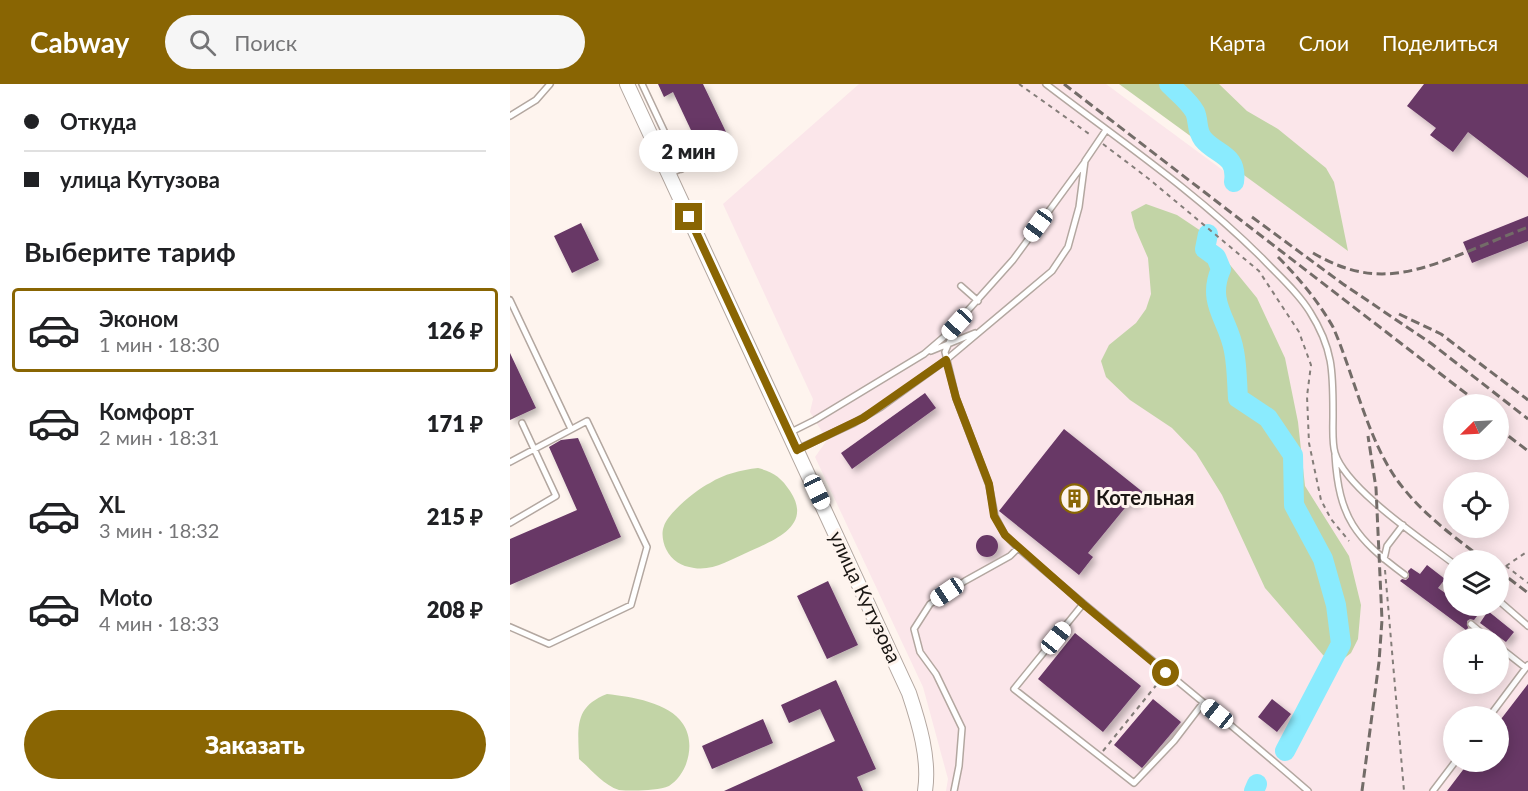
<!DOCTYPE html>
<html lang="ru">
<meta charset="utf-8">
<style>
body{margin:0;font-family:Lato,sans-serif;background:#f6f6f6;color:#202124;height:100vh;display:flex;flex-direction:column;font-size:22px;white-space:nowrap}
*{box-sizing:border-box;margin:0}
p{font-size:20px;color:#757577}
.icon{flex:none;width:33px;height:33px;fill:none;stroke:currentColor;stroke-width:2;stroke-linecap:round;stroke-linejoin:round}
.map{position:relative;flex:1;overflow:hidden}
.side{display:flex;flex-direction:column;background:#fff;width:510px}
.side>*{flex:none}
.hud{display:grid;align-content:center;height:132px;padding:0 24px;background:#fff}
.needle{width:39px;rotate:246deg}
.controls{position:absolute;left:933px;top:310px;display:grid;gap:12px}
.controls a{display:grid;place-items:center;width:66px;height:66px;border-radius:50%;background:#fff;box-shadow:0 3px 15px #0003;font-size:30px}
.end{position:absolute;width:27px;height:27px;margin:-14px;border:8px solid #896503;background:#fff;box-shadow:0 0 0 3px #fff}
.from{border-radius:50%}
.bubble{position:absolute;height:42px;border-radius:21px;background:#fff;box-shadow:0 3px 15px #0003;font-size:20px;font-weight:800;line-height:42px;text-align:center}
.car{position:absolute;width:18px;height:36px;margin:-18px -9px;border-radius:8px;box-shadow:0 0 4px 2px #0007;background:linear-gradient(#fff 24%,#345 0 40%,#fff 0 76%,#345 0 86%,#fff 0)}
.hud b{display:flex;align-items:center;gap:21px;height:57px;font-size:22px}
.hud b+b{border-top:2px solid #e0e0e0}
.hud i{width:15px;height:15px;background:#202124}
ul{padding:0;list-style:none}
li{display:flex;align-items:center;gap:18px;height:84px;margin:0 12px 9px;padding:0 12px;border:3px solid transparent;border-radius:6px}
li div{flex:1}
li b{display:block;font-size:22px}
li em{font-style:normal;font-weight:800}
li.active{border-color:#896503}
li>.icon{width:54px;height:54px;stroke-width:1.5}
h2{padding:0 24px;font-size:27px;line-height:72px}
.primary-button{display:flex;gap:12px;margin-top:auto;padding:12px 24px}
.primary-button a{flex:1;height:69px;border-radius:36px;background:#896503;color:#fff;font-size:24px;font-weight:800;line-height:69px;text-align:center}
header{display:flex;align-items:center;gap:36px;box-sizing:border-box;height:84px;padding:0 30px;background:#896503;color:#fff}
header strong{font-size:28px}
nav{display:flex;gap:33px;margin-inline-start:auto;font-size:21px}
.search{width:420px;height:54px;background:#f6f6f6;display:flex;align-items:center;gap:15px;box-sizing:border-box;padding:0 21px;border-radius:33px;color:#757577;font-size:22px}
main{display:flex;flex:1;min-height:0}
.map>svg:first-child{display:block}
</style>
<header>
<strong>Cabway</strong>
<div class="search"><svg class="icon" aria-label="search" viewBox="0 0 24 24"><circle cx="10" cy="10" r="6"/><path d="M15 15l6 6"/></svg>Поиск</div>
<nav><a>Карта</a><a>Слои</a><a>Поделиться</a></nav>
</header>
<main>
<section class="side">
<div class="hud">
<b><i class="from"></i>Откуда</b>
<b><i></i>улица Кутузова</b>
</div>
<h2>Выберите тариф</h2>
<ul>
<li class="active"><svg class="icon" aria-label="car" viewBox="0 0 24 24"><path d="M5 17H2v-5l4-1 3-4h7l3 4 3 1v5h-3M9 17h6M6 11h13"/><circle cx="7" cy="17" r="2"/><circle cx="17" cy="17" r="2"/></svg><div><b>Эконом</b><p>1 мин · 18:30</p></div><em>126 ₽</em></li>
<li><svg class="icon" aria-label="car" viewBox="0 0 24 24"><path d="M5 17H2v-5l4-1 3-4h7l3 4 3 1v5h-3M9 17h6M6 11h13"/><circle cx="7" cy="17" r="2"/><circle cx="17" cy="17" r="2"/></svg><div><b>Комфорт</b><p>2 мин · 18:31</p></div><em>171 ₽</em></li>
<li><svg class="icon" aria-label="car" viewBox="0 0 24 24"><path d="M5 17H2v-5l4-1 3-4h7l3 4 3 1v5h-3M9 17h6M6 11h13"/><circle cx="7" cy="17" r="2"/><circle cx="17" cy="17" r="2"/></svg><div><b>XL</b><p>3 мин · 18:32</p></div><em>215 ₽</em></li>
<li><svg class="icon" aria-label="car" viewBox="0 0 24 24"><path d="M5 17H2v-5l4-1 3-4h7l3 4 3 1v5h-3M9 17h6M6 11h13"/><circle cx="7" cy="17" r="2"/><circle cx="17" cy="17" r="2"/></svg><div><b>Moto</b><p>4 мин · 18:33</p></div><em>208 ₽</em></li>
</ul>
<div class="primary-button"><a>Заказать</a></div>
</section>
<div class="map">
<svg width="1018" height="707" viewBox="0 0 1018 707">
<defs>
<filter id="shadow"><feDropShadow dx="4" dy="4" stdDeviation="3" flood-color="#0004"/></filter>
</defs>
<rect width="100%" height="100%" fill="#fef4ee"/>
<path fill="#fbe6ea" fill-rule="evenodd" d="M349,0H596L718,90L674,0H1018V707H436L438,695L413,603L305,373L317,356L300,328L303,315L213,120ZM944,321H988V366H944ZM944,399H988V444H944ZM944,477H988V522H944ZM944,555H988V600H944ZM944,633H988V678H944Z"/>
<path fill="#c2d4a6" d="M609,0H709L737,27L768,45L816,84L824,98L838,167Z
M636,120L667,131L694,149L747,214L775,274L788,338L795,402L839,472L851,521L848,555L841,569L827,580L813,571L755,504L712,411L686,369L662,344L620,316L596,293L591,277L599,261L626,239L636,225L641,210L638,174L625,144L621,128Z
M248,384C263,388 271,393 280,407C304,443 262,457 236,469C220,476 203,487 184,484C171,482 162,477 156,465C153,459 151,449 154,442C158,429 187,405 200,399C214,390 231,386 248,384Z
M97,610C121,613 159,618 173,640C186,659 178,690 159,702C147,707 122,707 109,706C93,701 81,685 69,675C68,643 64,623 97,610Z"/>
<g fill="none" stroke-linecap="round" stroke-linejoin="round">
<path stroke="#8aebfe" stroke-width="20" d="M659,0C667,8 679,17 685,28C689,37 686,46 693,55C706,71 728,70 724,98
M698,150L695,165L706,173L711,185C696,219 719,236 724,267C727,282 727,299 728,314L758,334L783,371L784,421L813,475L826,521L831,560L775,667
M744,707L747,700"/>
</g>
<path fill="#673766" filter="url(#shadow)" d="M148,0H193L216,48L188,61L163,8L154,13Z
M914,0H1018V94L958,48L943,68L920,51L926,44L897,22Z
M1018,132V157L962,179L953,158Z
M71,139L89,176L62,189L44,152Z
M0,269L26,324L0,336Z
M415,309L426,324L342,385L331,369Z
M554,345L634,409L624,423L619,419L578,469L583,473L569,491L489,427Z
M68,354L111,453L0,501V455L67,426L39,363L51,356Z
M466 462a11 11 0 1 1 22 0a11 11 0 1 1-22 0Z
M917,481L935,495L928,504L944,515V522H953L967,532L964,536L960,535L957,537L958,544L956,546L890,497L892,495L896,496L899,493L898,487L901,484L910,490Z
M318,497L348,561L317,575L287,512Z
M978,527L1004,548L996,558L970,539Z
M565,549L631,602L593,648L528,595Z
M326,596L366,685L347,693L353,707H214L325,657L310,625L279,639L271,621Z
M1018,600V707H937L959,678H988V639Z
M643,615L671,638L632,684L604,661Z
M762,615L781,630L767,648L748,633Z
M253,635L263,659L202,685L192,662Z"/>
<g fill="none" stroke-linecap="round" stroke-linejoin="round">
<defs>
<path id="lane" d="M132,0L172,85
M536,0C609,56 686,108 752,174C768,191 788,208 800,228C824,266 823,290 823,333C823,343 822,359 825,369C836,405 913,456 944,480
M0,32L26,16L40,0
M161,89L191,76
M451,202L468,217
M0,216L61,345
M421,267L465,249
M281,348L305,336L414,270L435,252L503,176L574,79
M288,365L344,339L371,323L436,276L542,187L558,163L569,123L575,77L596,46
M825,371C829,434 845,454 895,491
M0,378L77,337L137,463L121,521L39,560L0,543
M0,439L46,412L12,339
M508,464C604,547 703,624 798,707
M874,475L877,462L893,441
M988,516L1018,542
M573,520L504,605L624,699L664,657L693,619
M961,540L979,555
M988,562L1016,584
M979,633L1018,581
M444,707L449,682L452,644L426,590L410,568L404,545L420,520L455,497L500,472L508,464L495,451L485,432L479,401L446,314L435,268L447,240
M923,707L945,678"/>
<path id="secondary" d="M117,0L399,609C409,639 420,675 415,707"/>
</defs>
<use href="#lane" stroke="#b3a7a0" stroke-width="8"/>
<use href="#secondary" stroke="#b3a7a0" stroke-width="16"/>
<path stroke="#847d79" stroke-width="2" stroke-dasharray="4.5 4.5" stroke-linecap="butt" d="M509,0L582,52
M593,60L639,95L749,187L789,248L801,281L797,312L799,359L811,416L821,435L839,457
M996,482L1018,467
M875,486L894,707
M988,487L996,482L1018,499
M593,667L652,594"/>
<use href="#lane" stroke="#fff" stroke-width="5"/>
<use href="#secondary" stroke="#fff" stroke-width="14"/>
<path stroke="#736c68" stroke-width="3" stroke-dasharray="9 4.5" stroke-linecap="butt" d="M554,0L971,321
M742,133L833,200L922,260L1018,335
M803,169C856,200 894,193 949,171C972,162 995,152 1018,143
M768,173C789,194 808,217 823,243C844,291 857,354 887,396C911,429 944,453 976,477
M889,230L931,250L1018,316
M988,344L1018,367
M988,486L1018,509
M852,707L869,578L872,536L866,404L858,352"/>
</g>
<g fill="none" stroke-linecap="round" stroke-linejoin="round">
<path stroke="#896503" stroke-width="8" d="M179,133L287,366L353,334L436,276L446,314L479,400L484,432L495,451L573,520L656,589"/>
</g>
<defs>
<symbol id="building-ring" viewBox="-11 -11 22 22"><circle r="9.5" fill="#fef4ee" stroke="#896503" stroke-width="1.5"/><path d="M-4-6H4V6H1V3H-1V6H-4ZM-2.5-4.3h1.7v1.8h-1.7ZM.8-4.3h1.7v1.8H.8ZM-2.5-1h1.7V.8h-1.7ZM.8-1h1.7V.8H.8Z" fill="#896503"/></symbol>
</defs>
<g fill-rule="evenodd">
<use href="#building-ring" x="548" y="398" width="33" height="33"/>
</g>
<g text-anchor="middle" stroke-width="6" stroke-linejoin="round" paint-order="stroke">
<g font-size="20" font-weight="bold" fill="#1a1613" stroke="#fef4ee" text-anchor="start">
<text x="586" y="421">Котельная</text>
</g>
<g font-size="20" fill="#1a1613" stroke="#fef4ee">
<text transform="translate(355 513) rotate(65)" y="7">улица Кутузова</text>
</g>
</g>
</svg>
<div class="controls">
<a><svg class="needle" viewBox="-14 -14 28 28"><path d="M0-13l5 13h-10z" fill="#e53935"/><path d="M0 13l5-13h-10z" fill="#757577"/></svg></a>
<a><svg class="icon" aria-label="locate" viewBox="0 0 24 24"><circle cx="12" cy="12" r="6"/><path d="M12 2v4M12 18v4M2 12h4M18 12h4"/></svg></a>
<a><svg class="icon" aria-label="layers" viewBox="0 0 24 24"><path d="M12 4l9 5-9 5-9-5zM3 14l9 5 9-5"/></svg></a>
<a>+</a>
<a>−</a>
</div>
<i class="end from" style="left:656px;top:589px"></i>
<i class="end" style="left:179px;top:133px"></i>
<div class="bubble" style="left:129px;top:46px;width:99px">2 мин</div>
<i class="car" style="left:528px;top:141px;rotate:216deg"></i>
<i class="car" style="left:447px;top:240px;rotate:223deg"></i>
<i class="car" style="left:307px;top:408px;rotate:155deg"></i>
<i class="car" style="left:437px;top:508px;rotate:236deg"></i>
<i class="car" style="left:546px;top:554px;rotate:39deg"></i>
<i class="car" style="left:707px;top:630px;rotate:309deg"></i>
</div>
</main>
